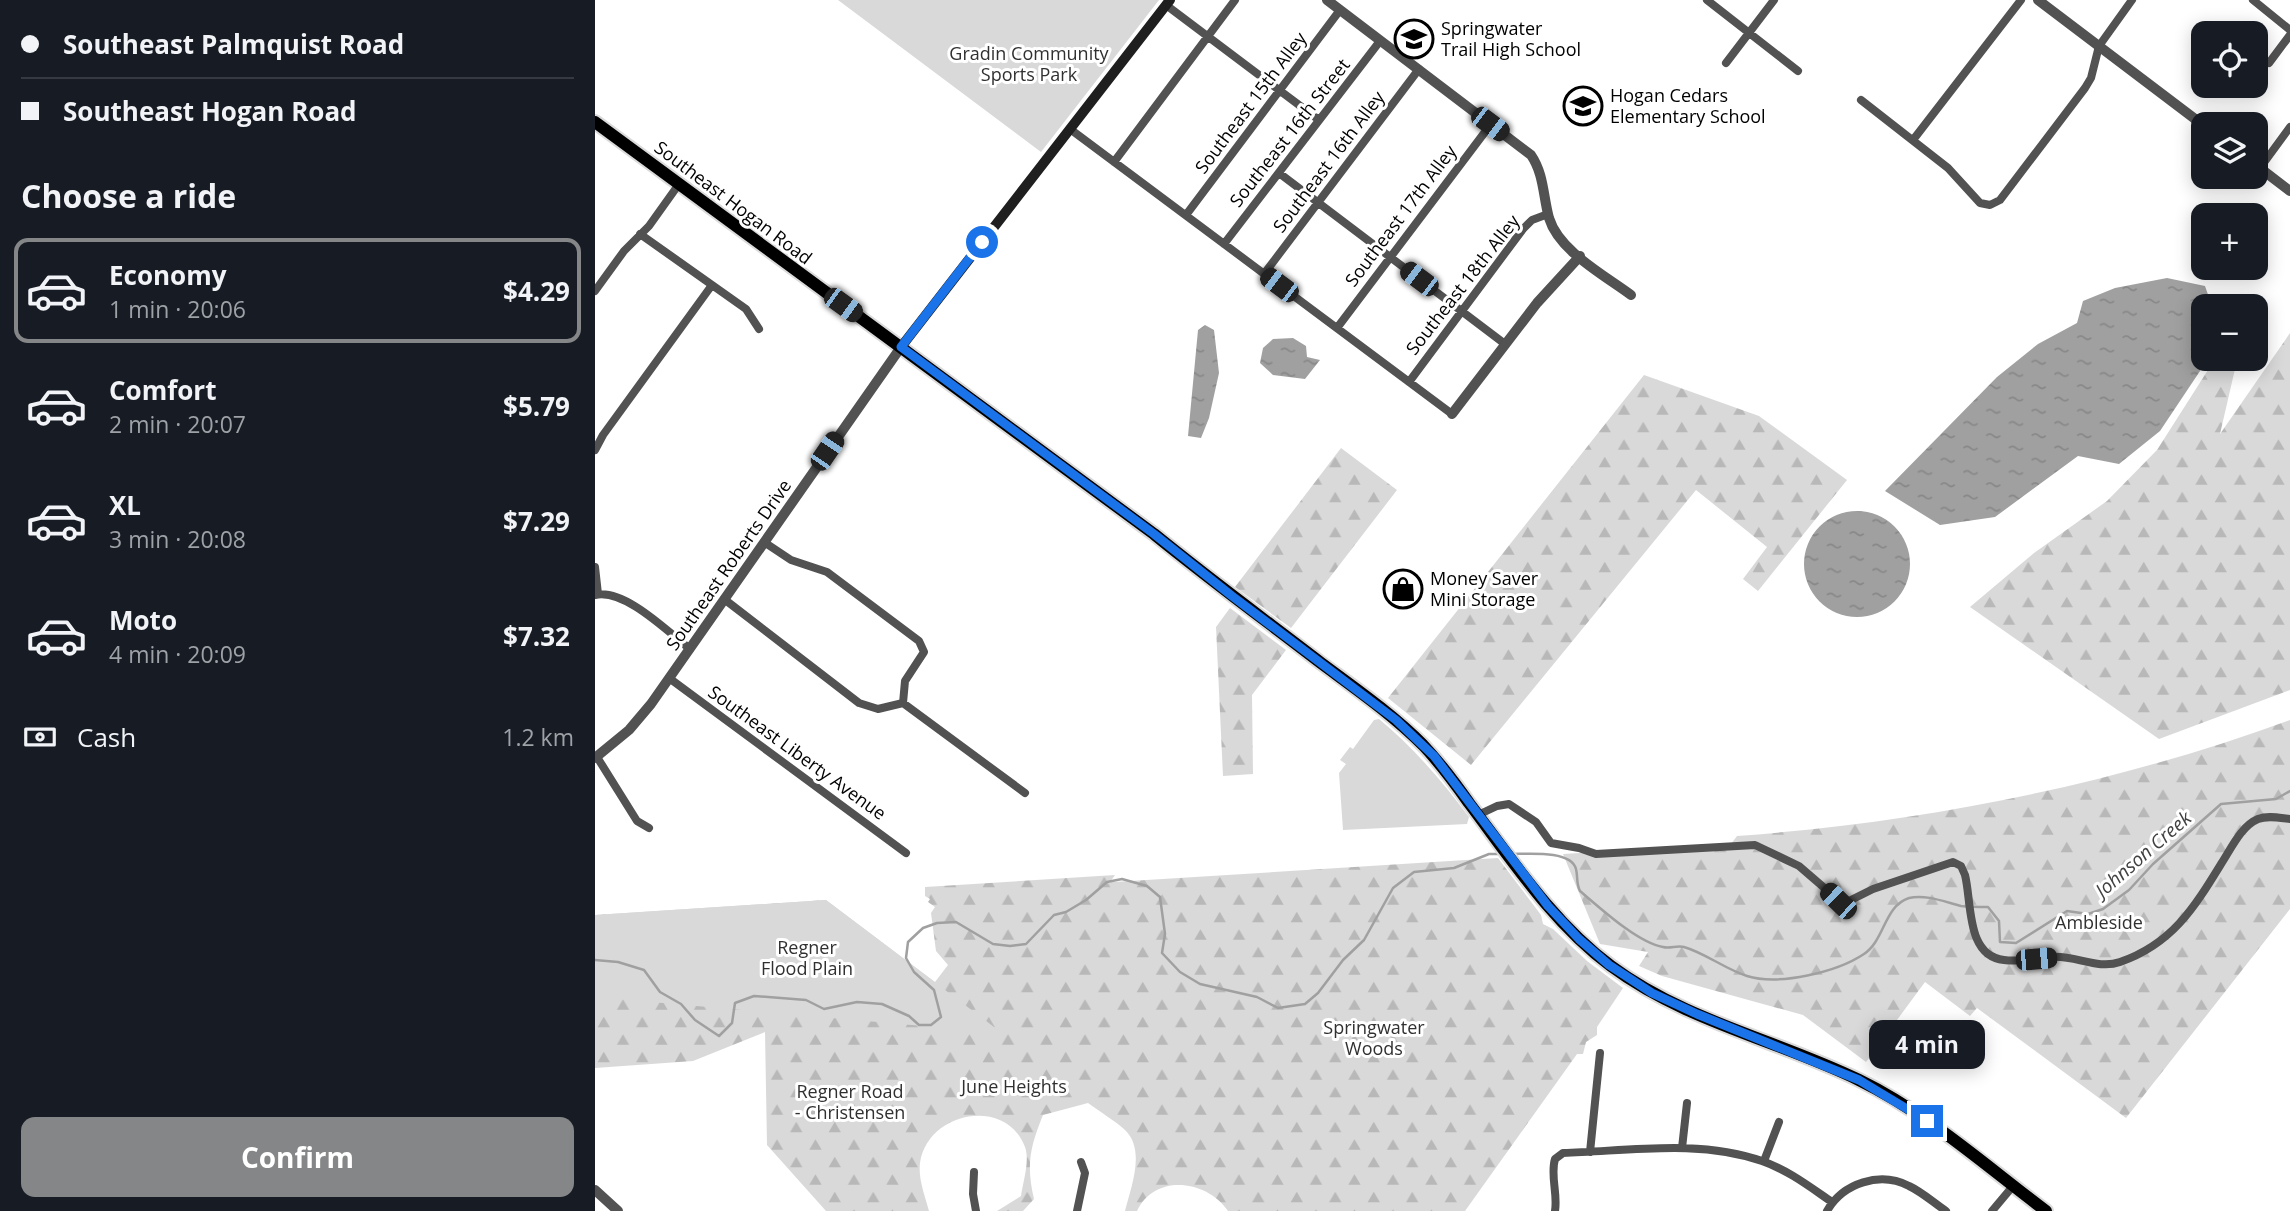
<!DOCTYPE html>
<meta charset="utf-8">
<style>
body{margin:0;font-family:"Open Sans",sans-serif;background:#242831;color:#f1f3f6;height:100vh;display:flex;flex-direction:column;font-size:26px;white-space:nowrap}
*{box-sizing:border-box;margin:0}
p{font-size:23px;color:#9ea1a6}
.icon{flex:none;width:38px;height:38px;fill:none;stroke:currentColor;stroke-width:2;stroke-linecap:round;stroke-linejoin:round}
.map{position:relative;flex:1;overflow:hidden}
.sheet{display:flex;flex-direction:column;background:#171b24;width:595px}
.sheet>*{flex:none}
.hud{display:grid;align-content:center;height:154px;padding:0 21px;background:#171b24}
.controls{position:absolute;left:1596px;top:21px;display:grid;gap:14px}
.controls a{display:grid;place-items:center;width:77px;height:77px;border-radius:14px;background:#171b24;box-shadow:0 4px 18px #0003;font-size:35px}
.end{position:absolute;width:32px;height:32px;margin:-16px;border:9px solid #1a73e8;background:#fff;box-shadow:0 0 0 4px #fff}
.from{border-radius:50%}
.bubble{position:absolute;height:49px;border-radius:14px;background:#171b24;box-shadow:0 4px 18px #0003;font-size:23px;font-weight:700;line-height:49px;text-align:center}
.car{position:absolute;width:21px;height:42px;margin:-21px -10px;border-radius:9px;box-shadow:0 0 5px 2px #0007;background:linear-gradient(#222 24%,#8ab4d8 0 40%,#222 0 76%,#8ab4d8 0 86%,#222 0)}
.hud b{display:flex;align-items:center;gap:24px;height:66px;font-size:26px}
.hud b+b{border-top:2px solid #363941}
.hud i{width:18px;height:18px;background:#f1f3f6}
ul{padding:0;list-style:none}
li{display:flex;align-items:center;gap:21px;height:105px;margin:0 14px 10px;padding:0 7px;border:4px solid transparent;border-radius:14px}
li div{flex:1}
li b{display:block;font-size:26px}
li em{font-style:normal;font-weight:700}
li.selected{border-color:#858687}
li>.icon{width:63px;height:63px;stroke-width:1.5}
h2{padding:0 21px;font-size:32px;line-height:84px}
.pay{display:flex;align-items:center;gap:18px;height:77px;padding:0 21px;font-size:26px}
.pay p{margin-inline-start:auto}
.cta{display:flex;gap:14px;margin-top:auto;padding:14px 21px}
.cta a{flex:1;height:80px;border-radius:14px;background:#858687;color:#fff;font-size:28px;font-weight:700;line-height:80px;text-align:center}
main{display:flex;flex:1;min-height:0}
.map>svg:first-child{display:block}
</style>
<main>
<section class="sheet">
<div class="hud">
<b><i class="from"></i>Southeast Palmquist Road</b>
<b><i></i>Southeast Hogan Road</b>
</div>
<h2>Choose a ride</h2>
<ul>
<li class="selected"><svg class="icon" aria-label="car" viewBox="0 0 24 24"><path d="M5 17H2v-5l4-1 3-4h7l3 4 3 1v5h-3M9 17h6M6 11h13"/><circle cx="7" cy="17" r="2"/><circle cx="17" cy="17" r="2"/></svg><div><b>Economy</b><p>1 min · 20:06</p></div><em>$4.29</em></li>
<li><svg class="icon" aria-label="car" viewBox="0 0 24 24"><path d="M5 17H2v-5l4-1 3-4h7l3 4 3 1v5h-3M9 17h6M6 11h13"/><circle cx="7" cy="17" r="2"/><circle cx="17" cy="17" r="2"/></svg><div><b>Comfort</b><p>2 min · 20:07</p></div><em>$5.79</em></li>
<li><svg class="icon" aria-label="car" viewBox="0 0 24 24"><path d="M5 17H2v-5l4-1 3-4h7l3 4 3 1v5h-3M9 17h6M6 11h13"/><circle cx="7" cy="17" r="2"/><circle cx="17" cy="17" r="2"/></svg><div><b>XL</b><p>3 min · 20:08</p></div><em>$7.29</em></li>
<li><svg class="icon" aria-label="car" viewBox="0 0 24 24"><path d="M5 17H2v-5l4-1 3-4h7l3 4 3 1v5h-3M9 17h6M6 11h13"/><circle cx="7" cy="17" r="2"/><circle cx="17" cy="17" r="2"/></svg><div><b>Moto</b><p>4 min · 20:09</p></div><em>$7.32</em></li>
</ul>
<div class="pay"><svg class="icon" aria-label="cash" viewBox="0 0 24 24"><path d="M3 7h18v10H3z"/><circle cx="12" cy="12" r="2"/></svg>Cash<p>1.2 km</p></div>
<div class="cta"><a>Confirm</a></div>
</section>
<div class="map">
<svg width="1695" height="1211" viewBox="0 0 1695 1211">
<defs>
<pattern id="forest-firs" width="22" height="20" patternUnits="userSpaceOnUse" patternTransform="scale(1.75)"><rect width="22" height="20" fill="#d9d9d9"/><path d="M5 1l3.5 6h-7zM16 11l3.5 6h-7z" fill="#b8b8b8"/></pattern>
<pattern id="water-ripples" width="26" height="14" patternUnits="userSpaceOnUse" patternTransform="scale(1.75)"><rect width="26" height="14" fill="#a0a0a0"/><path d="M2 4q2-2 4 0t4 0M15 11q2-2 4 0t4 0" fill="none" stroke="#888"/></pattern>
</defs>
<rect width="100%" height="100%" fill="#fff"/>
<path fill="url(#forest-firs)" d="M1695,333V690L1564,739L1375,607L1439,553L1512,501L1562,450L1620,359L1640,369L1625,434Z
M1049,375L1164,416L1252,480L1163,591L1148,579L1172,547L1101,490L876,765L793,698Z
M746,448L802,490L696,628L640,587Z
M635,608L691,650L657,695L658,774L628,776L621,627Z
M1695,720V909L1531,1118L1382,1008L1375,1016L1330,982L1271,1062L1208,1015L1067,976L1044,966L1053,952L1005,944L968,854L1136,844L1142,836C1330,822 1518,785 1695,720Z
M903,858L946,915L948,924L958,929L992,961L1028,988L1002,1027V1035L991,1042L988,1054H982L870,1211H633C612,1180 560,1173 542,1211H530C536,1187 551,1150 530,1130C519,1120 505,1112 493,1103L448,1115C435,1147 431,1165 439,1199L428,1211H402L426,1196C428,1182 435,1161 430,1147C411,1096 332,1112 325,1163C323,1179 330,1196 334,1211H231L172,1145L170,1032L98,1061L0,1068V915L231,900L340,982L353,965L341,951L336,913L340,907L333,902L335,899L330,896V887L520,875L515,882H519Z"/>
<path fill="#d9d9d9" d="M243,0H564L446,152Z
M784,719C819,748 847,781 874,817L872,824L748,830L744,773L751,764L745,760L755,747L758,749L779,720Z
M231,900L407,1033L0,997V915Z"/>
<path fill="url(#water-ripples)" d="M1572,278L1610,286L1617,306H1608V359H1613L1565,431L1524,464L1483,456L1400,517L1345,525L1290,491L1402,377L1443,344L1482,323L1488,301L1520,288Z
M610,325L619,330L624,373L614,418L606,438L593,436L603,330Z
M698,338L711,346L712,357L725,360L710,379L678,375L665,363L668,348L678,339Z
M1209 564a53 53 0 1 1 106 0a53 53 0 1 1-106 0Z"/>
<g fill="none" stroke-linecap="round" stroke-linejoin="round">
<path stroke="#a0a0a0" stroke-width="2.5" d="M917,854C933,854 976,850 981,869C983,877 981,883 985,891C1005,908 1043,943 1068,947C1075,949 1082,945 1089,947C1110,953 1130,969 1152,976C1184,986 1242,972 1269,954C1290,940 1289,906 1314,898C1331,894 1350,902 1366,906C1375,907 1384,907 1393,907L1404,921L1405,942L1421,943L1472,911L1493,914L1508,909L1534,890L1558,864L1626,804L1681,799L1695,791
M0,960L23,962L49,970L65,992L86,1004L100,1020L124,1036L137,1023L140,1003L159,996L211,1000L229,1009L262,1002L287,1004L314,1016L324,1025H336L346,1017L339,990L319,972L311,958L313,942L328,928L342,923L361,922L398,944L415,946L431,944L459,915L471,912L491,900L512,882L527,879L552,886L565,897L570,934L567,953L585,972L605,984L662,997L683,1008L710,1004L723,993L748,960L769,940L798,888L819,872L859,868L894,854H907"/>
<defs>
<path id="primary" d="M0,122L559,534C613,578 670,620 726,663C761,689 797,714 828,745C845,763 860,783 874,803C917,860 958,923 1016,966C1090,1021 1182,1040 1264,1080C1332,1113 1391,1166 1451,1211"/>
</defs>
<use href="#primary" stroke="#dbdbdb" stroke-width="16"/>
<path stroke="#525252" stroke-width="8" d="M1112,0L1203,71
M1658,0L1695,30
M571,5L724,120
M1131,63L1179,0
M1674,63L1695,35
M1266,100L1353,168L1385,203L1395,205L1405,200L1490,88L1496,78L1504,46L1537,0
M475,129L857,414
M1318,140L1426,0
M519,162L640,0
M1665,168L1695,127
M684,173L910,344
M591,215L745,10
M45,234L151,309L164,329
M629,244L785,41
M669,274L824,69
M0,291L29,251L54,226L84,184
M742,328L896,124
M814,382L928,229L937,220L953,214
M0,450L8,435L117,285
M169,542L196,560L232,572L324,641L329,652L310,681L308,703
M0,567L3,594
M0,595C29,588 72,631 95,649
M129,599L264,703L283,709L308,703L430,793
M74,678L311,853
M2,757L42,821L54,828
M883,815L902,806L914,804L941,822L956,843L984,848L1001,854L1160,845L1204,866L1248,904L1278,889L1358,862L1366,866L1370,875C1377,903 1371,956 1409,960C1424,962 1442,959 1457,957C1480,955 1503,970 1525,962C1577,944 1599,908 1626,864C1636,849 1646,826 1663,819C1673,815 1685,818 1695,819
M1087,1148L1092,1103
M995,1152L1005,1053
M1169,1161L1184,1122
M379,1172L378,1194L381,1211
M482,1211L490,1173L486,1162
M960,1211C963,1194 955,1175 960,1159L968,1153C1034,1151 1104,1139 1167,1161C1193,1170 1215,1187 1237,1202
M1232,1211C1248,1183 1285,1171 1314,1186C1327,1192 1339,1203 1351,1211
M1397,1211L1418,1186"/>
<path stroke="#525252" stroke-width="10" d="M732,0L936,155C949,174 948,196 954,218C964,251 1009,275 1036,295
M1443,0L1608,125
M1661,165L1695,191
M857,414L942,303L985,256
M0,758L34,730L56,704L306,347
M0,1190L23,1211"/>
<path stroke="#1f1f1f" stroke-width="10" d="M306,347L575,0"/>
<use href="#primary" stroke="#000" stroke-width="12"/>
</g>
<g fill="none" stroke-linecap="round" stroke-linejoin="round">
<path stroke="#1a73e8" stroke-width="9" d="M387,242L306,347L559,534L637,596L801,720L839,756L953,906L984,939L1014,965L1057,993L1102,1014L1264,1080L1332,1121"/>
</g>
<defs>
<symbol id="school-ring" viewBox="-11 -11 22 22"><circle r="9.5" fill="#fff" stroke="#000" stroke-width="1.5"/><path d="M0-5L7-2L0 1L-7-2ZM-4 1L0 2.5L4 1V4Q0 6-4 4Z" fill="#000"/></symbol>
<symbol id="shop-ring" viewBox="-11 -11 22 22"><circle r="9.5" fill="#fff" stroke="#000" stroke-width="1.5"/><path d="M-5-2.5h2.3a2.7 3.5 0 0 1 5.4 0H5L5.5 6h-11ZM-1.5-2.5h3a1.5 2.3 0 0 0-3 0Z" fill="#000"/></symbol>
</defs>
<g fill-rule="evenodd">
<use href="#school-ring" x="797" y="17" width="44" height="44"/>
<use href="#school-ring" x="966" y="84" width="44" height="44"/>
<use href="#shop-ring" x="786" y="567" width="44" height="44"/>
</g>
<g text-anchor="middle" stroke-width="6" stroke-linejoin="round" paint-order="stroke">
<g font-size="18" fill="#000" stroke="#fff" text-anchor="start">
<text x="846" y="35">Springwater<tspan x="846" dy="21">Trail High School</tspan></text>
<text x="1015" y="102">Hogan Cedars<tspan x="1015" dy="21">Elementary School</tspan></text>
<text x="835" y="585">Money Saver<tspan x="835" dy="21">Mini Storage</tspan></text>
</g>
<g font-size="18" fill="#303030" stroke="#fff">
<text x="434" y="60">Gradin Community<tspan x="434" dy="21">Sports Park</tspan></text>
<text x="1504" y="929">Ambleside</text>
<text x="212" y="954">Regner<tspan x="212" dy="21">Flood Plain</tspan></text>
<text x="779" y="1034">Springwater<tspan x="779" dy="21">Woods</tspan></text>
<text x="419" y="1093">June Heights</text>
<text x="255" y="1098">Regner Road<tspan x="255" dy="21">- Christensen</tspan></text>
</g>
<g font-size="18" fill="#000" stroke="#fff">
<text transform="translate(656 103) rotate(-53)" y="6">Southeast 15th Alley</text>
<text transform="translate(695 133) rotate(-52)" y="6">Southeast 16th Street</text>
<text transform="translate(734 162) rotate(-53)" y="6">Southeast 16th Alley</text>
<text transform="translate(138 203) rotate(37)" y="6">Southeast Hogan Road</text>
<text transform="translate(806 216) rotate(-53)" y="6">Southeast 17th Alley</text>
<text transform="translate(868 285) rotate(-52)" y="6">Southeast 18th Alley</text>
<text transform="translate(134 565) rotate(-55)" y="6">Southeast Roberts Drive</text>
<text transform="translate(202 753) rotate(36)" y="6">Southeast Liberty Avenue</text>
</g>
<g font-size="19" font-style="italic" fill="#414141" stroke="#fff">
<text transform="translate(1548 854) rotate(-41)" y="7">Johnson Creek</text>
</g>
</g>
</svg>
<div class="controls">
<a><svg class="icon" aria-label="locate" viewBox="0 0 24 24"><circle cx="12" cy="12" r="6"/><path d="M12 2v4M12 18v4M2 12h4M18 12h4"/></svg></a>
<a><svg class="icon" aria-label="layers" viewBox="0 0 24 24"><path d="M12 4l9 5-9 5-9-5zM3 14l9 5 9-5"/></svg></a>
<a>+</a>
<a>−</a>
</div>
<i class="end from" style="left:387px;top:242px"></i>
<i class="end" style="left:1332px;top:1121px"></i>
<div class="bubble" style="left:1274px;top:1020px;width:116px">4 min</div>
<i class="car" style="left:895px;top:124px;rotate:127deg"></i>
<i class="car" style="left:824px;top:279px;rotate:307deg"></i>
<i class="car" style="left:684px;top:285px;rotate:307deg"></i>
<i class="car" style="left:248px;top:305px;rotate:126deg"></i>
<i class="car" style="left:232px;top:451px;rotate:34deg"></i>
<i class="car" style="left:1243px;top:901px;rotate:314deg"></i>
<i class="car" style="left:1441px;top:959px;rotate:85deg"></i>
</div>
</main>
